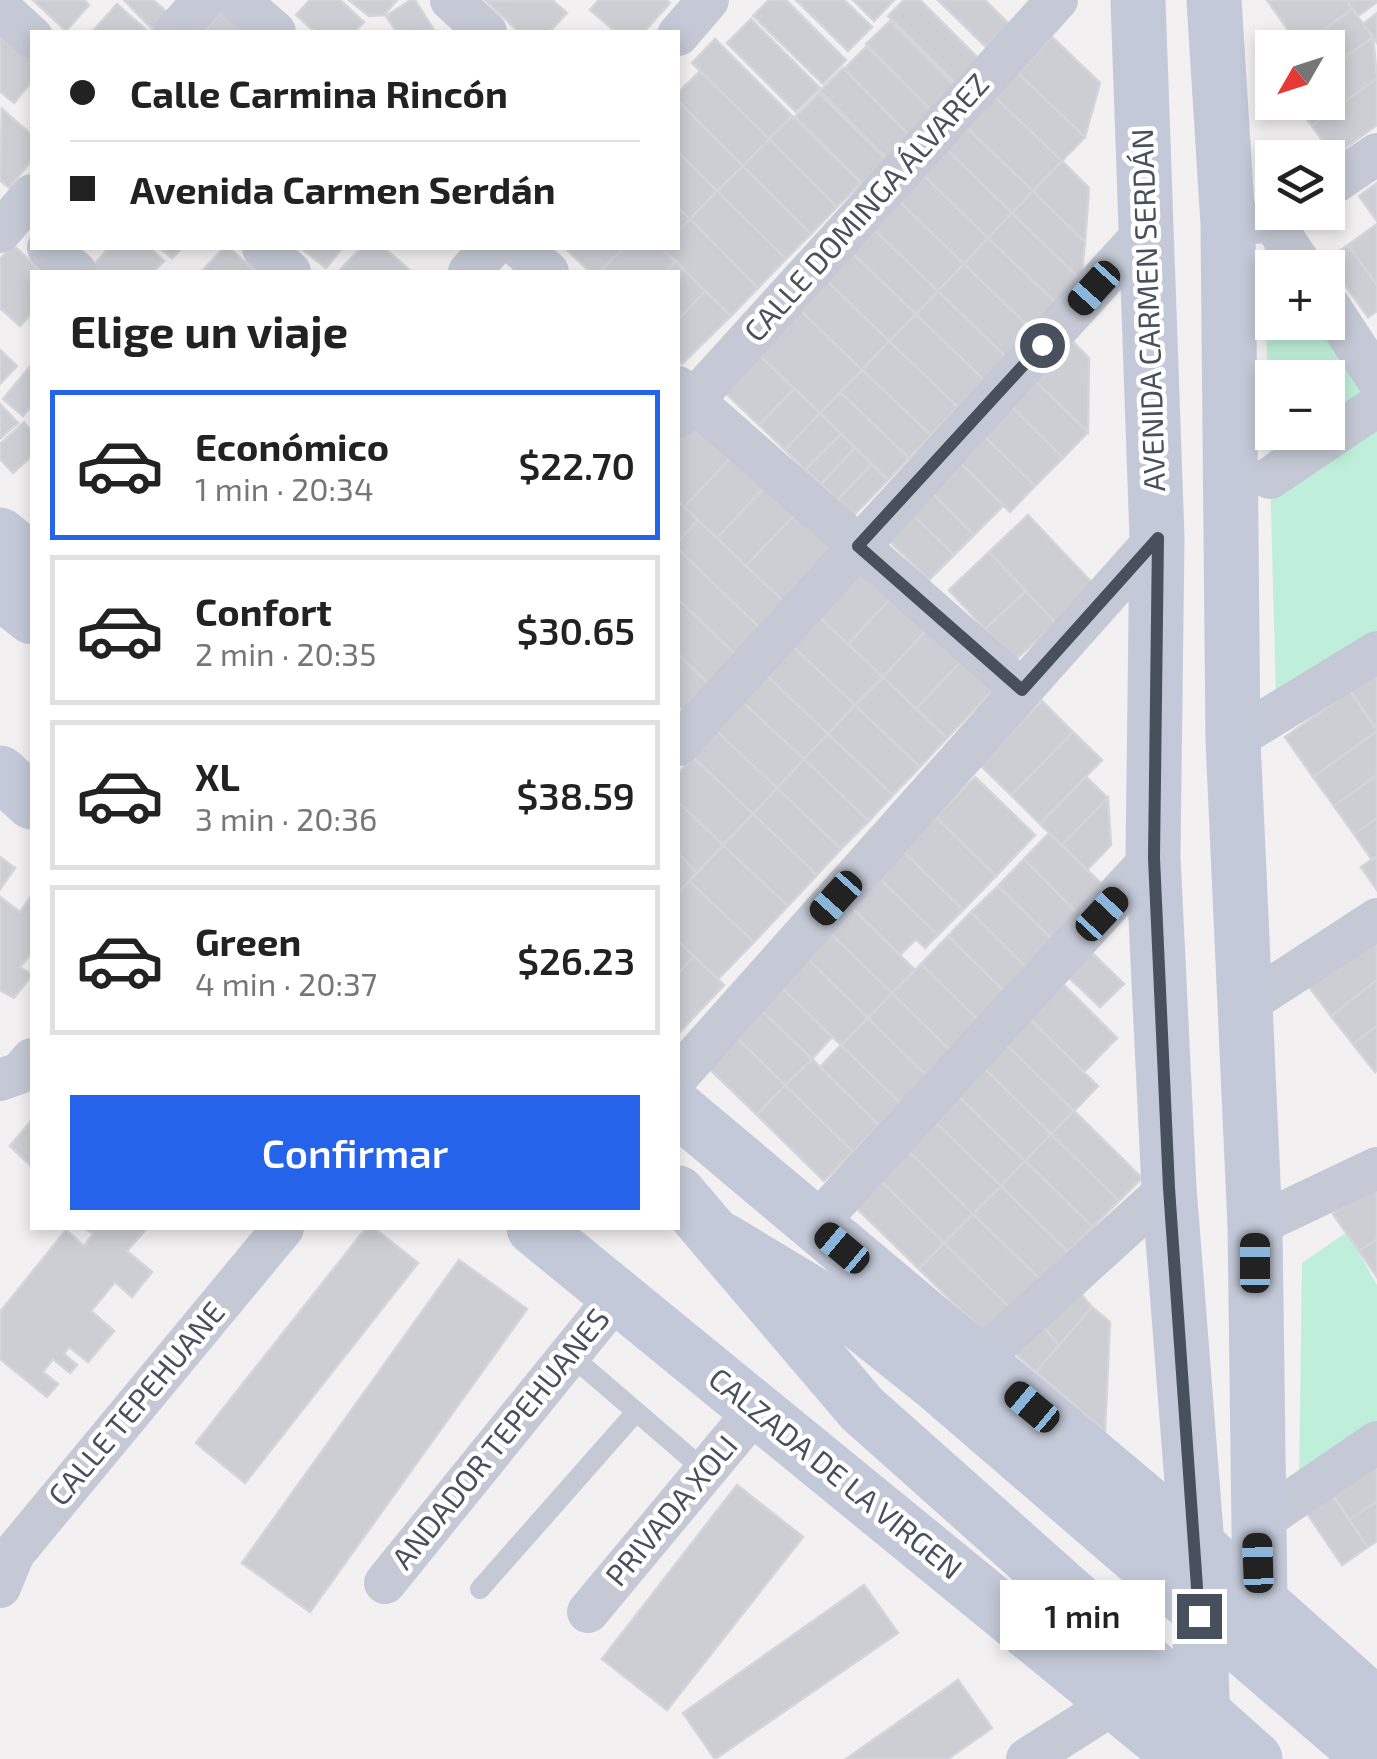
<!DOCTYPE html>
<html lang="es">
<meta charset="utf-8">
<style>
body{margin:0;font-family:"Exo 2",sans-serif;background:#f2f2f2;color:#222;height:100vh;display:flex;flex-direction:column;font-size:38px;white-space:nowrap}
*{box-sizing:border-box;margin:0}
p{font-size:32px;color:#767676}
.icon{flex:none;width:55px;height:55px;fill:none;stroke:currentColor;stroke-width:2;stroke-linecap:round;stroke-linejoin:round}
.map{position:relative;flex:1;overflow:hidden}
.side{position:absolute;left:30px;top:270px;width:650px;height:960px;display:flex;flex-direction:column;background:#fff;border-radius:0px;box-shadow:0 5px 15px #0003}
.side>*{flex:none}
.banner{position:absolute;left:30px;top:30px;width:650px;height:220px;border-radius:0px;box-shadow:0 5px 15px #0003;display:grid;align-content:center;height:220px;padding:0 40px;background:#fff}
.needle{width:65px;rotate:231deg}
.tools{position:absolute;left:1255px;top:30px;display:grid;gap:20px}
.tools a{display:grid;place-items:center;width:90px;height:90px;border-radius:0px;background:#fff;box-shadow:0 5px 15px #0003;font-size:50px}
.end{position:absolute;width:45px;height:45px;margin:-22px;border:12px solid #484f5d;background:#fff;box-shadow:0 0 0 5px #fff}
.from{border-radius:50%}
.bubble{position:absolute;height:70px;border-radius:0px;background:#fff;box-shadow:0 5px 15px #0003;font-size:32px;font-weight:600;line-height:70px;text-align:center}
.car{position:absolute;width:30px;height:60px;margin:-30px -15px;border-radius:12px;box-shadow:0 0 8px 2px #0007;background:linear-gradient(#222 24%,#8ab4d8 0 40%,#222 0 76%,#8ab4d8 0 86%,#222 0)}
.banner b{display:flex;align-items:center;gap:35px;height:95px;font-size:38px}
.banner b+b{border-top:2px solid #e0e0e0}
.banner i{width:25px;height:25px;background:#222}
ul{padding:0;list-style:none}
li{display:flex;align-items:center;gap:30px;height:150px;margin:0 20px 15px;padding:0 20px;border:5px solid #e0e0e0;border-radius:0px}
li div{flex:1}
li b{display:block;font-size:38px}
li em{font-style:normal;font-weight:600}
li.on{border-color:#2563eb}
li>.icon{width:90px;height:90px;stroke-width:1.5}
h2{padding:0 40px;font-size:45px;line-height:120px}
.cta{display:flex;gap:20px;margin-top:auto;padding:20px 40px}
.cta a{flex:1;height:115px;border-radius:0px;background:#2563eb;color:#fff;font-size:40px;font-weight:600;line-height:115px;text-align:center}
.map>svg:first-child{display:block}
</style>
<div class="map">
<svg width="1377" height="1759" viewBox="0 0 1377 1759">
<rect width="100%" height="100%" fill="#f2f0f0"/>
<path fill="#bfefda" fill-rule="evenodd" d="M1264,247L1273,251L1284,267L1272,268V322L1318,323L1377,412V636L1276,697ZM1272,378H1328V432H1272Z
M1347,1232L1377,1285V1426L1299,1484L1302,1263Z"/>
<path fill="#cdced4" stroke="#d4d5db" stroke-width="2.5" d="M33,0H84L89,5L66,31Z
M124,0H153L168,13L153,30Z
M310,0H340L364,22L354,32H315L296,15Z
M349,0H397L384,15L369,16Z
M411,0H415L434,30L397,32L386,16Z
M552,0L567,13L549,32H519L486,1Z
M599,0H666L670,3L644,32H616L590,10Z
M769,0H786L846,60L823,84L753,16Z
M796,0H844L872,27L848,51Z
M853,0H894L874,21Z
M904,0H920L981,61L957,85L888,16Z
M938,0H985L1009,24L986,47Z
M1267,0H1346L1352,9L1300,47Z
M1346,0H1377V2L1358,16Z
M117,4L128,14L149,32H92Z
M1352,9L1373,37L1328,70V48H1299Z
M222,12L245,32H203Z
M1377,13V43L1363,24Z
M751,19L820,88L796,112L727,43Z
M890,21L958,89L934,113L866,44Z
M0,26L32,53V81L14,103L0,91Z
M1052,37L1100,83L1085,137L1018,73Z
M1373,37L1377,78L1312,126L1295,102H1328V70Z
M715,39L792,116L769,139L692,63Z
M867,46L935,115L912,138L844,69Z
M843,68L911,137L888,160L820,91Z
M700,71L769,139L743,166L678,101V93Z
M1018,73L1085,137L1062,161L995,97Z
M1377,78V125L1334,156L1312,126Z
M819,93L888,161L865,186L795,117Z
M995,97L1062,161L1033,191L965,126Z
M678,101L743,166L717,191L678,152Z
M2,109L32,135V160L9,188L0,180Z
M792,116L861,183L837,207L769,139Z
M965,126L1033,191L1012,213L945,148Z
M769,139L837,207L811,234L743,166Z
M945,148L1012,213L988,238L921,173Z
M678,152L717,191L690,219L678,208Z
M1062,161L1089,188L1085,242L1033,191Z
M743,166L811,234L786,259L717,191Z
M921,173L988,238L964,264L896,198Z
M1377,183V221L1359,196Z
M717,191L786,259L758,288L690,219Z
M1033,191L1085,242L1081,280L1012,213Z
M896,198L964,264L938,291L870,226Z
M678,208L690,219L678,231Z
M1012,213L1081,280L1057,304L988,238Z
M690,219L758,288L731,316L661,248H678V231Z
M1377,224V285L1348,245Z
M870,226L938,291L916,314L848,249Z
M988,238L1057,304L1032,330L964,264Z
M13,245L42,272H32V313L20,326L0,308V259Z
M1348,245L1377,285V311L1368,317L1327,260Z
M109,248H150L164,261L153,272H94L90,269Z
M160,248H182L172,258Z
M224,248H229L257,272H201Z
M301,248H342L326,268Z
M361,248H384L412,272H338Z
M565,248H624L599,272H590Z
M624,248H661L676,261L665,272H599Z
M848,249L916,314L889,341L822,276Z
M676,261L705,291L678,320V272H665Z
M964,264L1032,330L1006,357L938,291Z
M822,276L889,341L862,370L794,304Z
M705,291L731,316L682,364L678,359V320Z
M938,291L1006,357L984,380L916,314Z
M794,304L862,370L820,413L752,348Z
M916,314L984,380L958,407L889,341Z
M1067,336L1089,358L1088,432L1029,375Z
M889,341L958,407L931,435L862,370Z
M752,348L794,389L759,425L717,385Z
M0,350L17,366L0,384Z
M32,364V405L23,416L3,399Z
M862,370L931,435L909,458L840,392Z
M1029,375L1088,432L1063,458L1005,400Z
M794,389L820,413L785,450L759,425Z
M840,392L909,458L888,480L820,413Z
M1005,400L1063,458L1035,486L976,428Z
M0,404L18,423L1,438L0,437Z
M820,413L841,434L805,470L785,450Z
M697,417L735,453L684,507L678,501V437Z
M24,422L32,432V456L13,473L0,459V444Z
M976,428L1035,486L1010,512L951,454Z
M841,434L855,448L821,484L805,470Z
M855,448L872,464L837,500L821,484Z
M735,453L767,484L717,538L684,507Z
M951,454L1004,505L974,535L922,483Z
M872,464L888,480L853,516L837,500Z
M922,483L974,535L954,555L902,504Z
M767,484L797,512L746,566L717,538Z
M678,501L698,520L678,542Z
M902,504L954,555L929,580L877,529Z
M797,512L834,547L783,601L746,566Z
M1028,515L1095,586L1056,623L989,552Z
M698,520L788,606L763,631L678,549V542Z
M678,549L763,631L738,657L678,599Z
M989,552L1026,591L985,629L949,590Z
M862,561L896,593L848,644L814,612Z
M1026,591L1056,623L1015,660L985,629Z
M896,593L930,626L883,677L848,644Z
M678,599L738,657L711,686L678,654Z
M814,612L883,677L855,705L787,641Z
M930,626L964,658L916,709L883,677Z
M787,641L855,705L828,734L760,669Z
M678,654L711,686L685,713L678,706Z
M964,658L995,688L947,738L916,709Z
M760,669L828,734L804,759L735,695Z
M1377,672V729L1350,691Z
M883,677L947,738L920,767L855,705Z
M1350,691L1377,731L1313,777L1285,737Z
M735,695L804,759L777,788L708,723Z
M1042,701L1073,732L1011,795L980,765Z
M855,705L920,767L893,795L828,734Z
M708,723L777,788L753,814L684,749Z
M1377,731V775L1334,806L1313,777Z
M1073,732L1102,760L1040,824L1011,795Z
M828,734L893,795L869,821L804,759Z
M693,757L753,814L723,845L678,802V774Z
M804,759L869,821L841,849L777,788Z
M1377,775V818L1354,834L1334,806Z
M975,777L1035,835L996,876L936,817Z
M1086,777L1108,798L1062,845L1040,824Z
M777,788L841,849L817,875L753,814Z
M1108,798L1111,845L1087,870L1062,845Z
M678,802L723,845L697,873L678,853Z
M753,814L817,875L788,906L723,845Z
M936,817L996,876L963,910L903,851Z
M1377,818V856L1372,860L1354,834Z
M1049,833L1109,891L1082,918L1024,859Z
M723,845L788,906L754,942L689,881Z
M903,851L963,910L938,935L877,876Z
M678,853L697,873L678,893Z
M1377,856V890L1361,867Z
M0,857L15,868L0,889Z
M1024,859L1082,918L1057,944L998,886Z
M877,876L938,935L925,948L916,939L900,955L849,905Z
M689,881L754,942L718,979L678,941V893Z
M998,886L1057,944L1030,971L971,912Z
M32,895V953L20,967L32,975L14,998L0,990V897L20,912Z
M849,905L915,970L892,993L826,929Z
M971,912L1030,971L1007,994L948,936Z
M826,929L892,993L868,1018L803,954Z
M1377,930V980L1331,1016L1307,984Z
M948,936L1007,994L980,1022L921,964Z
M678,941L694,956L678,974Z
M1089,950L1124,984L1100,1007L1065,974Z
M803,954L868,1018L841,1045L775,981Z
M694,956L724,985L678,1034V974Z
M921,964L980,1022L951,1051L892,993Z
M1377,980V1026L1353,1044L1331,1016Z
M775,981L832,1037L812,1059L754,1003Z
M1060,981L1117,1038L1084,1072L1027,1016Z
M892,993L951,1051L927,1076L868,1018Z
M754,1003L812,1059L785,1085L728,1029Z
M1027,1016L1098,1086L1074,1111L1003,1041Z
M868,1018L927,1076L900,1103L841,1045Z
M1377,1026V1070L1375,1072L1353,1044Z
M728,1029L785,1085L757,1115L699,1059Z
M1003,1041L1074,1111L1051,1134L980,1064Z
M841,1045L900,1103L879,1125L820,1067Z
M812,1059L879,1125L853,1152L785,1085Z
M980,1064L1051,1134L1025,1161L953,1091Z
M785,1085L853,1152L824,1181L757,1115Z
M953,1091L1025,1161L1001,1186L929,1116Z
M1074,1111L1142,1178L1119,1201L1051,1134Z
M929,1116L1001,1186L973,1214L901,1144Z
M32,1120V1167L10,1146Z
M1051,1134L1119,1201L1093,1227L1025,1161Z
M901,1144L973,1214L944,1243L873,1173Z
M1025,1161L1093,1227L1068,1252L1001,1186Z
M873,1173L944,1243L919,1269L847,1199Z
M1377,1183V1239L1359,1251L1333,1214Z
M1001,1186L1068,1252L1041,1280L973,1214Z
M973,1214L1041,1280L1012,1310L944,1243Z
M84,1228H147L127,1251L152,1272L132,1297L115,1282L91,1311L114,1331L88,1362L69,1347L64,1354L77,1365L70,1373L53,1359L43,1372L58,1384L47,1397L0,1359V1312L66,1230L84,1246L93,1234Z
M366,1228H374L418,1263L245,1483L196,1443Z
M1377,1239V1277L1359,1251Z
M944,1243L1012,1310L987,1336L919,1269Z
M459,1260L527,1309L310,1612L242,1563Z
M1077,1289L1092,1307L1059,1345L1040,1323Z
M1092,1307L1110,1322L1105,1431L1036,1372Z
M1040,1323L1059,1345L1036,1372L1011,1350Z
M1377,1454V1501L1349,1520L1328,1488Z
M737,1485L803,1537L667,1710L602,1659Z
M1328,1488L1368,1547L1342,1565L1302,1506Z
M1377,1501V1541L1368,1547L1349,1520Z
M864,1585L898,1633L715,1759L683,1713Z
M958,1680L992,1728L948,1759H846Z"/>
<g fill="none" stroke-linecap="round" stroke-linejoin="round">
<path stroke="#c4c9d5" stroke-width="20" d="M568,1353L703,1469
M480,1589L636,1412"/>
<path stroke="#c4c9d5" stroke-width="42" d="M238,0L275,32
M451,0L486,32
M0,8L32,37
M175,32L204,0
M678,35L708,0
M1328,187L1377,154
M1228,224L1273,222L1303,268
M0,232L32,195
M48,248L76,272
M263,248L290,272
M520,248L548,272
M469,272L491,248
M1328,304L1377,379
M678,387L1022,690
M678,417L1057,0
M1270,478L1377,406
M1233,740L1377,652
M678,745L1147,230
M1245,1005L1377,919
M678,1076L1157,538
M0,1080L20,1073L32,1059
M815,1225L1153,857
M1255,1226L1377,1168
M978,1361L1169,1188
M1257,1524L1377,1442
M385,1583L618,1295
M0,1587L14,1553L283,1228
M588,1612L756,1410
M1027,1759L1115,1703"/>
<path stroke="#c3c9d8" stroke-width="55" d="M1138,0L1157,538L1153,857L1169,1188L1197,1545L1204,1759
M1214,0L1228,224L1233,740L1255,1226L1260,1602
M0,535L32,561
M0,591L32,617
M0,773L32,802
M678,1109L1197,1545L1377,1706
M534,1228L1184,1759
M723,1240L859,1322"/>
<path stroke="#c3c9d8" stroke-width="55" d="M678,1193L862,1409L1255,1759
M859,1322L934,1382L1372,1759"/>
</g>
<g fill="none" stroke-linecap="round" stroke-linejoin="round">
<path stroke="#484f5d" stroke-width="12" d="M1042,345L858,546L1022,690L1158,538L1154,858L1169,1188L1199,1616"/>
</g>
<g text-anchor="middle" stroke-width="9" stroke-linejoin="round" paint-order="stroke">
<g font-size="30" fill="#484f5d" stroke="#fff">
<text transform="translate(867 208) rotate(-48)" y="10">CALLE DOMINGA ÁLVAREZ</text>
<text transform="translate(1149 310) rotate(-92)" y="10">AVENIDA CARMEN SERDÁN</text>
<text transform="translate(137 1404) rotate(-50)" y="10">CALLE TEPEHUANE</text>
<text transform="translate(501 1439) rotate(-51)" y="10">ANDADOR TEPEHUANES</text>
<text transform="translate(835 1474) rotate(39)" y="10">CALZADA DE LA VIRGEN</text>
<text transform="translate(672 1511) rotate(-50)" y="10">PRIVADA XOLI</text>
</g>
</g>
</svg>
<div class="tools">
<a><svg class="needle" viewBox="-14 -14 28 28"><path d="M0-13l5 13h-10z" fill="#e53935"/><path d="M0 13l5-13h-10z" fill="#767676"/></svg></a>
<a><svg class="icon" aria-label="layers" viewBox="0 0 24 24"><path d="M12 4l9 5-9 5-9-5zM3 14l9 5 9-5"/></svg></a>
<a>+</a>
<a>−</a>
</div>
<i class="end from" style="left:1042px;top:345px"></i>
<i class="end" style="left:1199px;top:1616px"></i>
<div class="bubble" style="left:1000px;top:1580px;width:165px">1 min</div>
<i class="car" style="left:1094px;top:288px;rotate:222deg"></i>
<i class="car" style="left:836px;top:898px;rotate:222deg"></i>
<i class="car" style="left:1102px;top:914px;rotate:43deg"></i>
<i class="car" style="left:842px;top:1248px;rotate:310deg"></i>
<i class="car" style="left:1255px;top:1263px;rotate:0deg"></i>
<i class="car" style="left:1032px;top:1407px;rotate:310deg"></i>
<i class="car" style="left:1258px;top:1563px;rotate:358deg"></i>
<div class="banner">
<b><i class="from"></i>Calle Carmina Rincón</b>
<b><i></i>Avenida Carmen Serdán</b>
</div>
<section class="side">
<h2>Elige un viaje</h2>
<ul>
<li class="on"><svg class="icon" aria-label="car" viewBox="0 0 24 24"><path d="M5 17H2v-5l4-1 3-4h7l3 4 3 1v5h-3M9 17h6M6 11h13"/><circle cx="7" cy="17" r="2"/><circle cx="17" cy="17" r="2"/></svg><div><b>Económico</b><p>1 min · 20:34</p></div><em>$22.70</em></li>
<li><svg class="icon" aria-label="car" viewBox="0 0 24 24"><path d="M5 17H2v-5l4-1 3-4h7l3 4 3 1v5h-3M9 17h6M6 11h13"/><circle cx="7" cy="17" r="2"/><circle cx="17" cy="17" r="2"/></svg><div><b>Confort</b><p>2 min · 20:35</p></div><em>$30.65</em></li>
<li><svg class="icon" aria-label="car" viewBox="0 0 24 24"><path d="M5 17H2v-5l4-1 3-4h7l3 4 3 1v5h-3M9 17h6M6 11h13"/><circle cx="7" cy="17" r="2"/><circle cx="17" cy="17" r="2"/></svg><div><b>XL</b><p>3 min · 20:36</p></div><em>$38.59</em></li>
<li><svg class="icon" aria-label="car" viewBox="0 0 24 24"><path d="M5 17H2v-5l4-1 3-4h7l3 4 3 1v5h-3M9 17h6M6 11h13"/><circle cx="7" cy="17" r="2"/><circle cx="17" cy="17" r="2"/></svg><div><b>Green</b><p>4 min · 20:37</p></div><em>$26.23</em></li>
</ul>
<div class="cta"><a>Confirmar</a></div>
</section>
</div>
